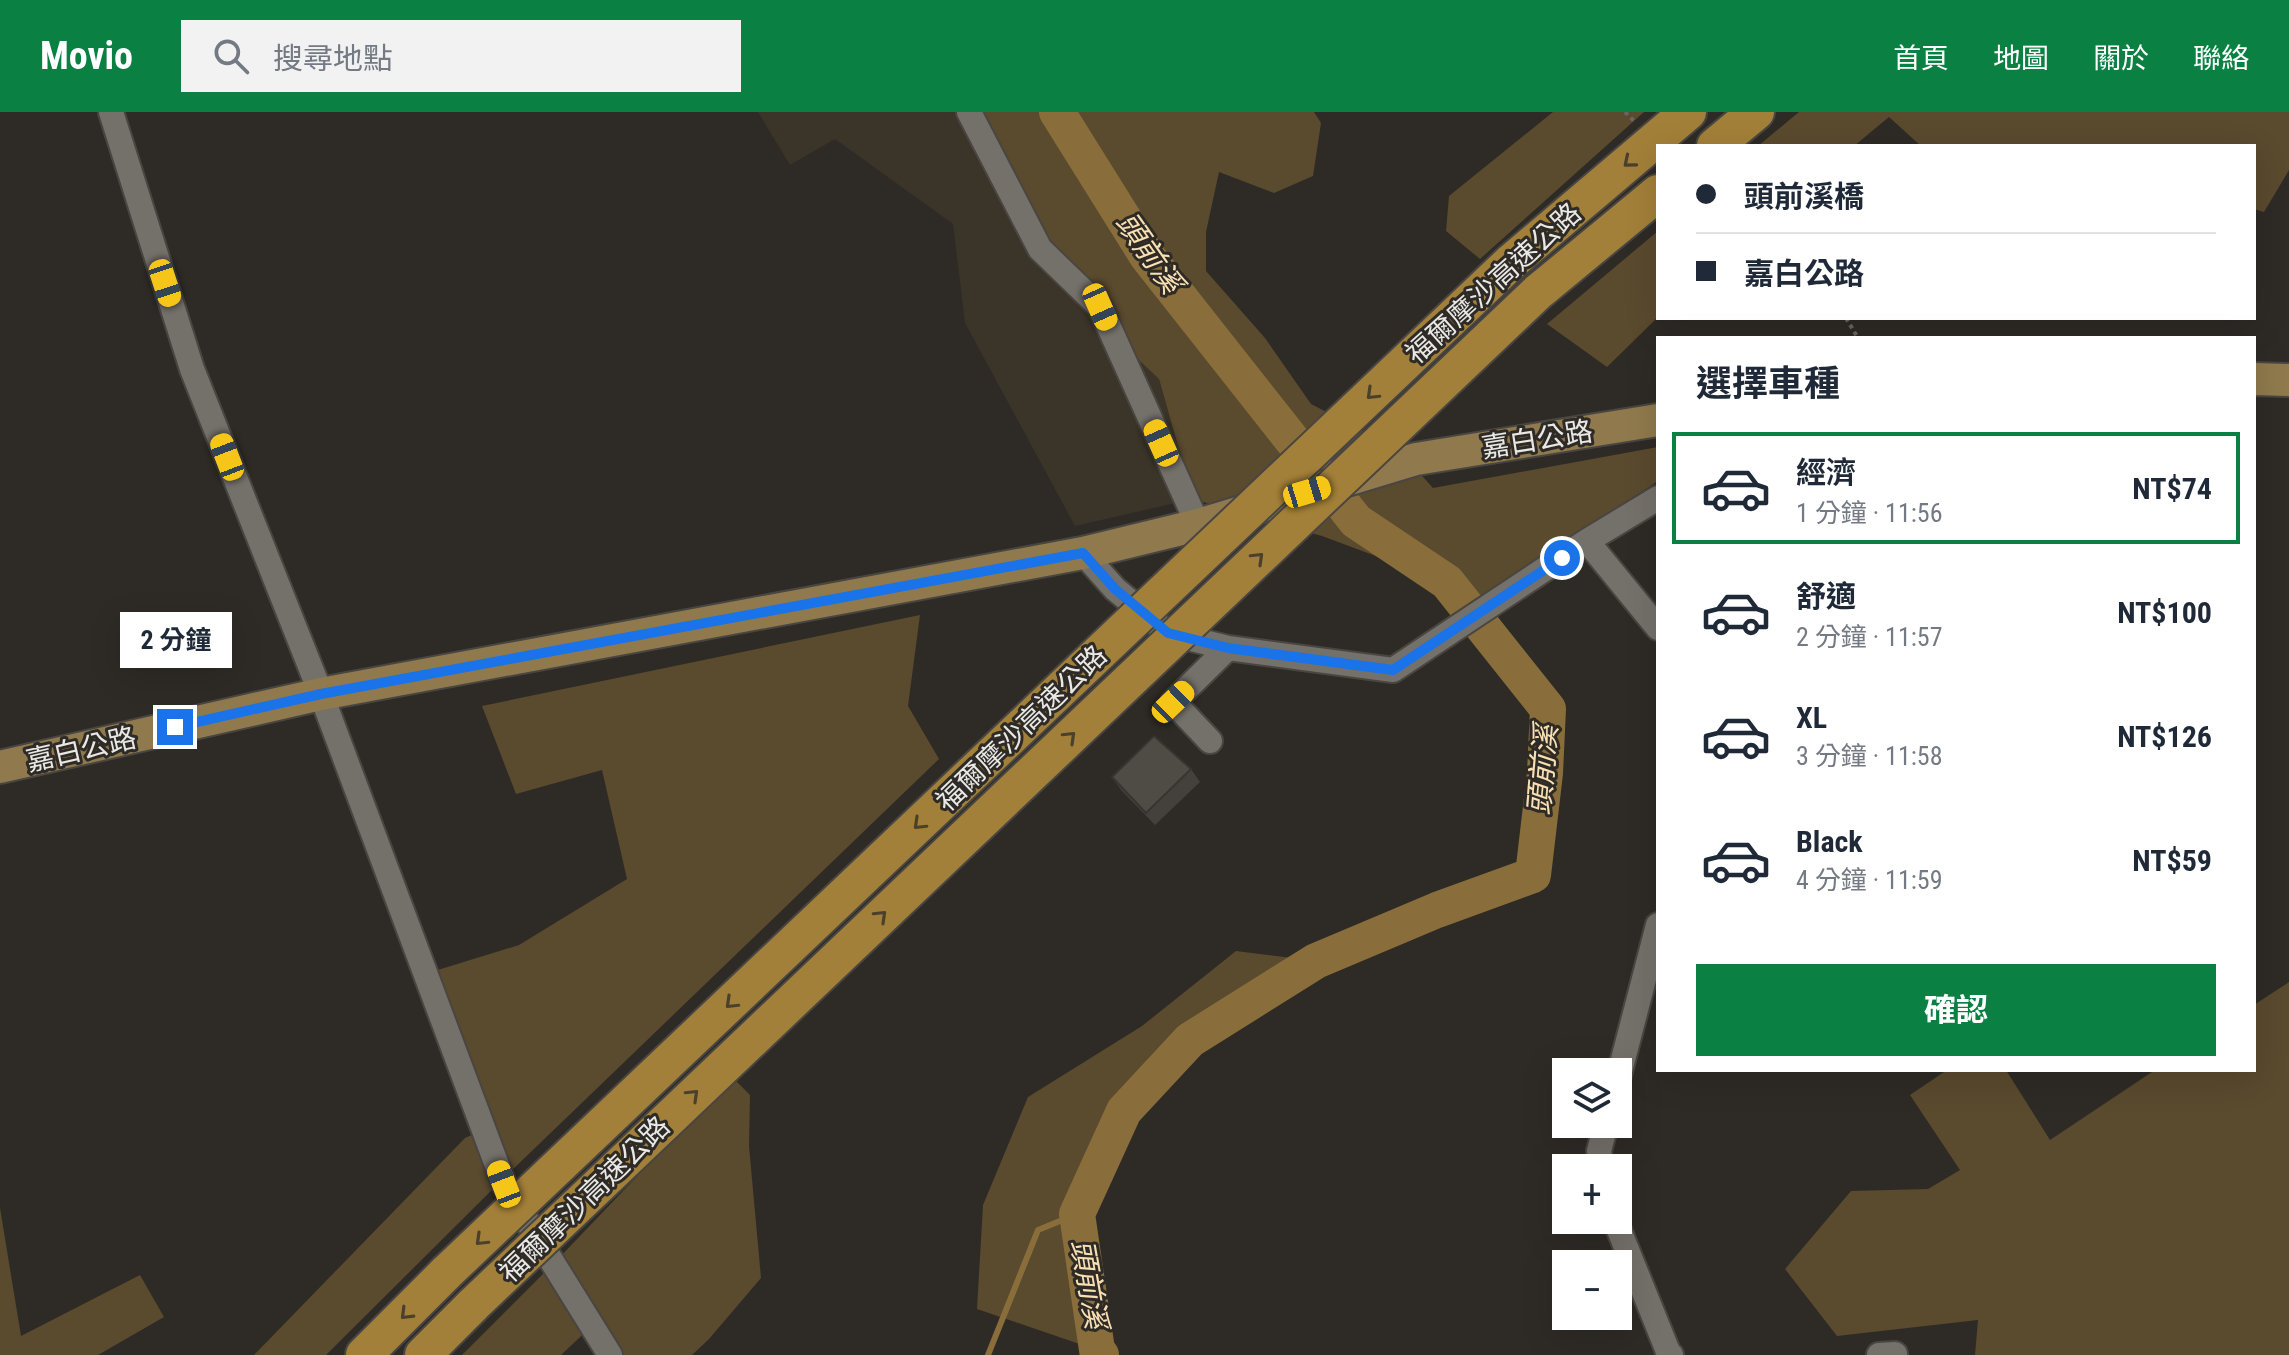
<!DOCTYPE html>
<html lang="zh-TW">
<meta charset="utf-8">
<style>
body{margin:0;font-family:"Roboto Condensed","Noto Sans TC",sans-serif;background:#f2f2f3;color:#1f2937;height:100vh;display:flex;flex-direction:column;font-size:30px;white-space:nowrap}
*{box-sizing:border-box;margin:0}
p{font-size:26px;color:#747a83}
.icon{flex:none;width:44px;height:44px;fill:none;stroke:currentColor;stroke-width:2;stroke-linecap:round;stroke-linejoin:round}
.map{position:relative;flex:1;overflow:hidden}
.drawer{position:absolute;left:1656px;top:224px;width:600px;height:736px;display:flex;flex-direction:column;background:#fff;border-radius:0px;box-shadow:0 8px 32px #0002}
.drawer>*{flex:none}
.guide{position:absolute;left:1656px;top:32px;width:600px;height:176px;border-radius:0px;box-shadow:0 8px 32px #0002;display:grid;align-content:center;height:176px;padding:0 40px;background:#fff}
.fabs{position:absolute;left:1552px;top:946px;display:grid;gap:16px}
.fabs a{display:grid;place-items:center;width:80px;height:80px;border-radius:0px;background:#fff;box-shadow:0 8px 32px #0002;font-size:40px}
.end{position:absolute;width:36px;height:36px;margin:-18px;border:10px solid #1a73e8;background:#fff;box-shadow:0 0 0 4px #fff}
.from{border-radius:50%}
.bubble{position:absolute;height:56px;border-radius:0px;background:#fff;box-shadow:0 8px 32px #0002;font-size:26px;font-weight:700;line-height:56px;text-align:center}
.car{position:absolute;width:24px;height:48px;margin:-24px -12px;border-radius:10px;box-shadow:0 0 6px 2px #0007;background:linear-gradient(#f5c518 24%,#345 0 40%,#f5c518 0 76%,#345 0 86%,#f5c518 0)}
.guide b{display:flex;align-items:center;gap:28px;height:76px;font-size:30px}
.guide b+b{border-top:2px solid #e0e1e3}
.guide i{width:20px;height:20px;background:#1f2937}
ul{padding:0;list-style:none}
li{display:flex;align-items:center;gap:24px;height:112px;margin:0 16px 12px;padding:0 24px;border:4px solid transparent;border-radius:0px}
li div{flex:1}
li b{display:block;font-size:30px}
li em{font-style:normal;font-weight:700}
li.on{border-color:#0b8043}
li>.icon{width:72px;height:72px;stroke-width:1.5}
h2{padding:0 40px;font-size:36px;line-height:96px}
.primary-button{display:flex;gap:16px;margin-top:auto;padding:16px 40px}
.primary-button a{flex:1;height:92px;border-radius:0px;background:#0b8043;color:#fff;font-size:32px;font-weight:700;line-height:92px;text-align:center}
header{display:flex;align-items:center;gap:48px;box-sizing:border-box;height:112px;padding:0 40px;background:#0b8043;color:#fff}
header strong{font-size:38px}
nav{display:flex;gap:44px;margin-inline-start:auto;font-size:28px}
.search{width:560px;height:72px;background:#f2f2f3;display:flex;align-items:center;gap:20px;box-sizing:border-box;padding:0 28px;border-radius:0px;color:#747a83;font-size:30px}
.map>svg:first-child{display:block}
</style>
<header>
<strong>Movio</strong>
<div class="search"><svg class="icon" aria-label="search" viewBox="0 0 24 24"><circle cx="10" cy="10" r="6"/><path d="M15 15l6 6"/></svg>搜尋地點</div>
<nav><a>首頁</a><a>地圖</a><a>關於</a><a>聯絡</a></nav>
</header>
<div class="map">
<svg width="2289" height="1243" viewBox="0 0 2289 1243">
<rect width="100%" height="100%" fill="#2e2b26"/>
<path fill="#3a3429" d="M758,0H969L1053,168L1159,267L1193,387L1075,414L965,211L953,112L835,27L790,53Z"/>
<path fill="#5a4a2e" d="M969,0H1314L1321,11L1313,64L1274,81L1219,60L1206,120V159L1265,226L1311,292L1398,337L1433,376L1658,335V369L1483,484L1322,424L1193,387L1159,267L1053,168Z
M1553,0H1644L1480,147L1446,119L1449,84Z
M1799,0H2289V58L2264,100L2254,97V34H1921L1889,5L1854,34H1758Z
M1658,119V205L1607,255L1547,212Z
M920,503L908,594L939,647L506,1064L326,1243H254L465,1026L488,1016L428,861L519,833L627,767L602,658L516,682L482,594Z
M1236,839L1316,849L1190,928L1124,999L1077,1102L1097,1238L977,1197L983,1093L1028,985L1142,914Z
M2289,870V1243H1975L1978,1208L1837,1224L1785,1157L1851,1079L1928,1077L1960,1058L1910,983L1947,958H2006L2050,1028L2155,958H2254V893Z
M732,965L750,983L749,1034L761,1166L709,1227L692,1243H614L595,1211L561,1243H462L557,1148Z
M0,1096L21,1224L140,1163L164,1205L98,1243H0Z"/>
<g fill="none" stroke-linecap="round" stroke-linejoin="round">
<path stroke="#896e3b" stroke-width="6" d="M988,1243L1038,1118L1077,1102"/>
<path stroke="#896e3b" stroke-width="36" d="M1057,0L1147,144L1356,409L1447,470L1548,597L1545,661L1533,763L1437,798L1316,849L1190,928L1124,999L1077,1102L1097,1238L1101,1243"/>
<defs>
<path id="minor" d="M111,0L192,257L321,582L504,1072L610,1243
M969,0L1040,137L1100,195L1198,413
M1587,429L1658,516
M1083,441L1115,477L1168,521L1228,536L1393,558L1587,429L1658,386
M1210,629L1173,590L1228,536
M1618,967L1658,813
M1601,1056L1599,1039L1606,1012
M1615,1108L1669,1242L1671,1243
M1879,1243L1895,1242"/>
<path id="major" d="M2254,267L2289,268
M0,655L321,582L1083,441L1198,413L1416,347L1658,308"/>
<path id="highway" d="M1715,34L1756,0
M1510,151L1688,0
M1538,180L1658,81
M364,1243L447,1160
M423,1243L474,1192"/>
</defs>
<use href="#minor" stroke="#494642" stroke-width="28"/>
<use href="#major" stroke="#494642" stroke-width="36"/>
<use href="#highway" stroke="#494642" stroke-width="40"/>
<path stroke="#686661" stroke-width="4" stroke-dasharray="4 4" stroke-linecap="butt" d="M1625,0L1634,9
M1846,206L1858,226"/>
<use href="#minor" stroke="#74706a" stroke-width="24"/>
<use href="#major" stroke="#907a4d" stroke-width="32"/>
<use href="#highway" stroke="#a38039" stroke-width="36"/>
<defs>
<path id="highway-bridge" d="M447,1160L1510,151
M474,1192L1538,180"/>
</defs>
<use href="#highway-bridge" stroke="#494642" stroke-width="40" stroke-linecap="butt"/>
<use href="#highway-bridge" stroke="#a38039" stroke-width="36"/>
</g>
<path fill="#44413c" d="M1191,657L1200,670L1155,713L1121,678L1112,665Z"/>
<path fill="#4f4c46" stroke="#373531" stroke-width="2" d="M1154,624L1191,657L1146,701L1112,665Z"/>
<defs><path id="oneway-chevron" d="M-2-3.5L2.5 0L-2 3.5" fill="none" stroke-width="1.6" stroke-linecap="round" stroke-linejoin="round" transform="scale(2)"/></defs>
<g stroke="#4b402b">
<use href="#oneway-chevron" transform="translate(1629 50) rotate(140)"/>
<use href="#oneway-chevron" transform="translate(1372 282) rotate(136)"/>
<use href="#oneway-chevron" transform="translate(1258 446) rotate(-44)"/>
<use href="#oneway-chevron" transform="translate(1070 625) rotate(-44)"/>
<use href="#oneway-chevron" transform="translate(919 712) rotate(136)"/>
<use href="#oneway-chevron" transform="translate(881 804) rotate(-44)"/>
<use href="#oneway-chevron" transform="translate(731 891) rotate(136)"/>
<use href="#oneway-chevron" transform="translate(693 983) rotate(-44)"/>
<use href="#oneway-chevron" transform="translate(481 1128) rotate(136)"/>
<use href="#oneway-chevron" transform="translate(406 1202) rotate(135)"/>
</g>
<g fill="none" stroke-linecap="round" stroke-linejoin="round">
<path stroke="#1a73e8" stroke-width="10" d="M175,615L321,582L1083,441L1115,477L1168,521L1228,536L1393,558L1562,446"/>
</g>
<g text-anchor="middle" stroke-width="6" stroke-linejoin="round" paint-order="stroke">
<g font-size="28" fill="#eae8e4" stroke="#2e2b26">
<text transform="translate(1493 171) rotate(-42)" y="10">福爾摩沙高速公路</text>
<text transform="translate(1537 327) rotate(-9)" y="10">嘉白公路</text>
<text transform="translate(1021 616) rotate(-44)" y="10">福爾摩沙高速公路</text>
<text transform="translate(81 637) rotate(-13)" y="10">嘉白公路</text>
<text transform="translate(584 1087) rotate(-44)" y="10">福爾摩沙高速公路</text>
</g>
<g font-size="30" font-style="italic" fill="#f9e0b3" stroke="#2e2b26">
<text transform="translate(1149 141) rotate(55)" y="10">頭前溪</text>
<text transform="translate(1543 658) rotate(-85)" y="10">頭前溪</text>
<text transform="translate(1089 1172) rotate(80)" y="10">頭前溪</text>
</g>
</g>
</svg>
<div class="fabs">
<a><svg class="icon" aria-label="layers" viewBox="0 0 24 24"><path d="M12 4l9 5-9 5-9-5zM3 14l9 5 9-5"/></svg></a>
<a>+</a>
<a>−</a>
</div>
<i class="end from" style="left:1562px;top:446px"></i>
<i class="end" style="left:175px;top:615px"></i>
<div class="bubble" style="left:120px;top:500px;width:112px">2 分鐘</div>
<i class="car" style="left:165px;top:171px;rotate:162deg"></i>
<i class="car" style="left:1100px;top:195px;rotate:156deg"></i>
<i class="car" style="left:1161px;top:331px;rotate:336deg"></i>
<i class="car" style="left:227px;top:345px;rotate:339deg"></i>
<i class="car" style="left:1307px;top:380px;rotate:73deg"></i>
<i class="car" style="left:1173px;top:590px;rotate:46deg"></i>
<i class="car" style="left:504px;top:1072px;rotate:339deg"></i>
<div class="guide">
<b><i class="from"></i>頭前溪橋</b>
<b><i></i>嘉白公路</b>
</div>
<section class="drawer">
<h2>選擇車種</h2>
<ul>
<li class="on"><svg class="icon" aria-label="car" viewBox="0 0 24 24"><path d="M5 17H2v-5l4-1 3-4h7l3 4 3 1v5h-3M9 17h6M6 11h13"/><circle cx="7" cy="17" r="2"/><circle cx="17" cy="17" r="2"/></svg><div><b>經濟</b><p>1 分鐘 · 11:56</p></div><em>NT$74</em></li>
<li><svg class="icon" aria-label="car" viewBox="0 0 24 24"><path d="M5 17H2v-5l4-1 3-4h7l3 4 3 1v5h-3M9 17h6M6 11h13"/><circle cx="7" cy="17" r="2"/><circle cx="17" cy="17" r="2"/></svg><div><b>舒適</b><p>2 分鐘 · 11:57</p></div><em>NT$100</em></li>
<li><svg class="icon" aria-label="car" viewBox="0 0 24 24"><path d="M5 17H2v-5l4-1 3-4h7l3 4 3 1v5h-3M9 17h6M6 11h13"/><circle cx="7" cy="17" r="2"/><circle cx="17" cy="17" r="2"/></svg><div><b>XL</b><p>3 分鐘 · 11:58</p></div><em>NT$126</em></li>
<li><svg class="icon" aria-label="car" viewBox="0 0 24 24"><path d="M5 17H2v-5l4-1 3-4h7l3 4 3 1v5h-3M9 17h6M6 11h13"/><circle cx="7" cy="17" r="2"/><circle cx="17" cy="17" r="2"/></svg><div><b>Black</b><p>4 分鐘 · 11:59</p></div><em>NT$59</em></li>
</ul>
<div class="primary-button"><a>確認</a></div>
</section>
</div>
